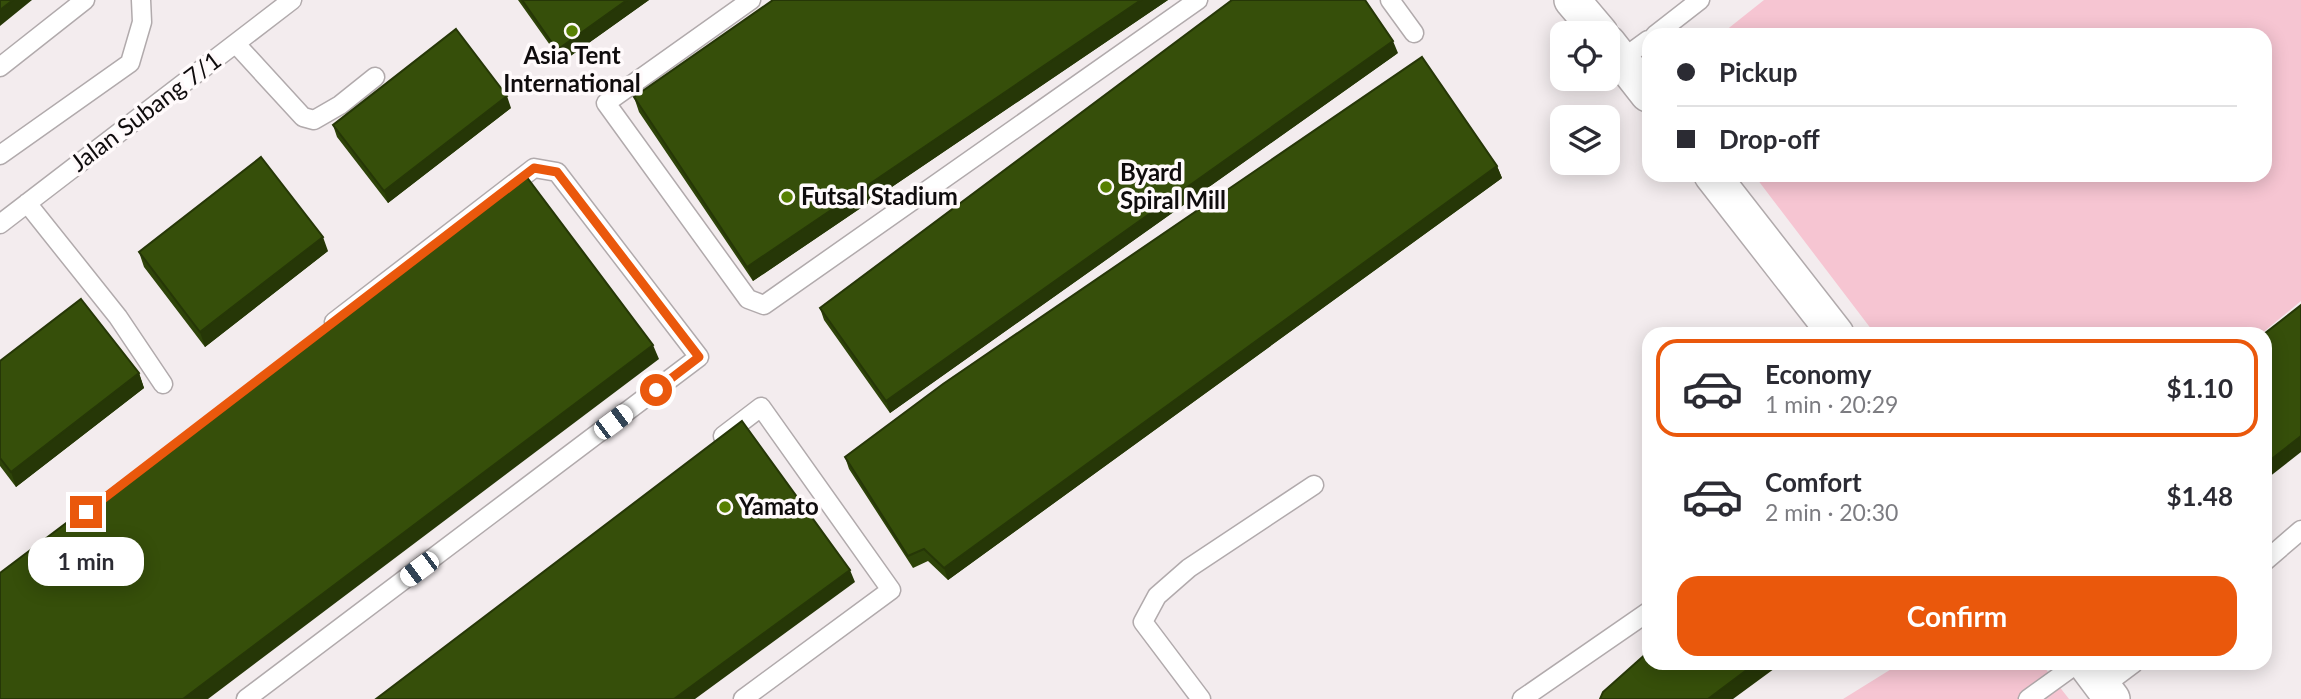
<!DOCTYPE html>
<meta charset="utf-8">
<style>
body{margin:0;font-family:Lato,sans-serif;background:#f7f7f7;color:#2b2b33;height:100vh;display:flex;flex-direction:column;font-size:26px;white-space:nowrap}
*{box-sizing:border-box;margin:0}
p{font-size:23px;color:#7c7c81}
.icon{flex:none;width:38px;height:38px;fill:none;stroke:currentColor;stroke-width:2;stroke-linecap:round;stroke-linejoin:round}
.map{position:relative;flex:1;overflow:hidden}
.panel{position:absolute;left:1642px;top:327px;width:630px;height:343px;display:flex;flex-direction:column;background:#fff;border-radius:21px;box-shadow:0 4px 18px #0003}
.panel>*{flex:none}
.guide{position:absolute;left:1642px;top:28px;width:630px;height:154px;border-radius:21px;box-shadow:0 4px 18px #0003;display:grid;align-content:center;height:154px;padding:0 35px;background:#fff}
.tools{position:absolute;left:1550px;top:21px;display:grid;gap:14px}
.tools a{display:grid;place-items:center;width:70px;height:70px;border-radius:14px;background:#fff;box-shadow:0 4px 18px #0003;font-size:35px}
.end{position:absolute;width:32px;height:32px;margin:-16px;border:9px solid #ea580c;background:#fff;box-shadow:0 0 0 4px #fff}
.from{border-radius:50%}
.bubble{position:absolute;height:49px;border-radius:21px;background:#fff;box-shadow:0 4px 18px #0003;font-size:23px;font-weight:700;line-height:49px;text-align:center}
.car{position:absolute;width:21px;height:42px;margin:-21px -10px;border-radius:9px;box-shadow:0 0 5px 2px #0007;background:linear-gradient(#fff 24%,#345 0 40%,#fff 0 76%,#345 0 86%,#fff 0)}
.guide b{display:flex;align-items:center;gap:24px;height:66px;font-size:26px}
.guide b+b{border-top:2px solid #e1e1e2}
.guide i{width:18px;height:18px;background:#2b2b33}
ul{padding:12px 0 0;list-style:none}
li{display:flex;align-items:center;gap:21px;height:98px;margin:0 14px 10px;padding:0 21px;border:4px solid transparent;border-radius:21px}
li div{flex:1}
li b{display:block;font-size:26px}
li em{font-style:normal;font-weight:700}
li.active{border-color:#ea580c}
li>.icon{width:63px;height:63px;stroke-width:1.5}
.action{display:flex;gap:14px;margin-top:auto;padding:14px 35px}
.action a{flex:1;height:80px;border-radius:21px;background:#ea580c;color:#fff;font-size:28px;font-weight:700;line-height:80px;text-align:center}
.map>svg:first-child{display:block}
</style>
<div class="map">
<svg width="2301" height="699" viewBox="0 0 2301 699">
<rect width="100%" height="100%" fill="#f3ecee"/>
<path fill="#f6c5d2" d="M1764,0H2301V301L2261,334H1875L1754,175H2264V35H1720Z
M1901,663H2041L2069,699H1843Z"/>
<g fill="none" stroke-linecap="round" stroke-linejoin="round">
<defs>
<path id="service" d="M751,0L606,103L748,299L764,305L1198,0
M1390,0L1414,33
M1655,35L1700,0
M236,44L303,117L314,120L340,105L375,77
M1622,59L1648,40
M0,67L85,0
M0,155L130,63L142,22L141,0
M27,203L118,317L163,384
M0,224L292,0
M723,436L761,407L891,590L743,699
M2264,562L2301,530
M2102,687L2134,663
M246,699L699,357L557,172L534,168L334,322
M1201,699L1143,622L1157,596L1189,568L1314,485
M1522,699L1648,612
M2028,699L2078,663"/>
<path id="minor" d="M1572,0L1600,33
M1608,43L1648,94
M1712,175L1836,334
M2085,663L2112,699"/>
</defs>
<use href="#service" stroke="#b1aaac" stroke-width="21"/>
<use href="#minor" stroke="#b1aaac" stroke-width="38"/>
<use href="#service" stroke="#fff" stroke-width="18"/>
<use href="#minor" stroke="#fff" stroke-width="35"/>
</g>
<path fill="#2e4409" d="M518,0H649L562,62Z
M773,0H1168L753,281L639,112L634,97Z
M1398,53L890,413L824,320L820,308Z
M511,108L388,203L337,137L333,125Z
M1497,166L1502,178L948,580L928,561L913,568L849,469L845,457Z
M328,251L205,347L144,267L139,252Z
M0,361L139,373L144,388L16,487L0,466Z"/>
<path fill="#263707" d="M13,0H32L0,26V10Z
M627,0H649L562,62L557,50Z
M1141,0H1168L753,281L747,267Z
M1393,41L1398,53L890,413L886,401Z
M507,96L511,108L388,203L384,191Z
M1497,166L1502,178L948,580L944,568Z
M323,237L328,251L205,347L200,332Z
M653,345L659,359L208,699H183Z
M139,373L144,388L16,487L11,472Z
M2301,436V452L2264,481V465Z
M850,570L855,582L695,699H674Z
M1756,663H1782L1733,699H1708Z"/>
<path fill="#364f0a" stroke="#263707" stroke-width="2" d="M0,0H13L0,10Z
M522,0H627L557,50Z
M773,0H1141L747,267L634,97Z
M1232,0H1365L1393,41L886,401L820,308Z
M456,29L507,96L384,191L333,125Z
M1422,57L1497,166L944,568L924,549L908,556L845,457L943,384Z
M261,157L323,237L200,332L139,252Z
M526,176L653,345L183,699H0V573Z
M81,299L139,373L11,472L0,458V361Z
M2301,305V436L2264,465V334Z
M742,421L850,570L674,699H376Z
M1648,652V663H1756L1708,699H1600L1603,692Z"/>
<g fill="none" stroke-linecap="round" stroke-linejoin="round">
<path stroke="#ea580c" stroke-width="9" d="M86,512L534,168L557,172L699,357L656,390"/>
</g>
<g fill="#578002" stroke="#fffafb" stroke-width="2.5">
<circle cx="572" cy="31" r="7"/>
<circle cx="1106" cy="187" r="7"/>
<circle cx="787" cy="197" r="7"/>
<circle cx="725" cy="507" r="7"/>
</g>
<g text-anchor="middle" stroke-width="7" stroke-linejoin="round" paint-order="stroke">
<g font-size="24" font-weight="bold" fill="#0f0c0d" stroke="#fffafb" text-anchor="start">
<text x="572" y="64" text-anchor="middle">Asia Tent<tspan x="572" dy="28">International</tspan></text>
<text x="1120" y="181">Byard<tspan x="1120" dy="28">Spiral Mill</tspan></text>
<text x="801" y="205">Futsal Stadium</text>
<text x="739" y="515">Yamato</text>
</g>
<g font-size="24" fill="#0f0c0d" stroke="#fffafb">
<text transform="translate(146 112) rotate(-37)" y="8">Jalan Subang 7/1</text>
</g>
</g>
</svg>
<div class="tools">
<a><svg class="icon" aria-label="locate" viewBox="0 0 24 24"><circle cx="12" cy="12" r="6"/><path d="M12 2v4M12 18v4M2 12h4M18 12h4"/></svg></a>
<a><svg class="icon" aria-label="layers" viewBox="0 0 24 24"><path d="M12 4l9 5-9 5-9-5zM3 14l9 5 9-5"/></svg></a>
</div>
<i class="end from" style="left:656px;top:390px"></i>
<i class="end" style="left:86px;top:512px"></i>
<div class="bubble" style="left:28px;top:537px;width:116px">1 min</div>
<i class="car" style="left:613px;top:422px;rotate:53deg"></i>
<i class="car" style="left:419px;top:569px;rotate:233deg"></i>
<div class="guide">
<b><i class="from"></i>Pickup</b>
<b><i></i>Drop-off</b>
</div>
<section class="panel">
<ul>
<li class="active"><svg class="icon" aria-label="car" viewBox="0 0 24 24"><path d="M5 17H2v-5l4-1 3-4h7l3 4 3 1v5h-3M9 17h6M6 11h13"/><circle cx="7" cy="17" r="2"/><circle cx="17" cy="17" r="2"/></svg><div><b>Economy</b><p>1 min · 20:29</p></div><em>$1.10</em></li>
<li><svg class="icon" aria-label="car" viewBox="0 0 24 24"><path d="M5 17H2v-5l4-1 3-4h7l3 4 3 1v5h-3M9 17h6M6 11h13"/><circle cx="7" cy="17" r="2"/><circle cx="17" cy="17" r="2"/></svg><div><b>Comfort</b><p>2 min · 20:30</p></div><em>$1.48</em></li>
</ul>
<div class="action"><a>Confirm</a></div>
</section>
</div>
